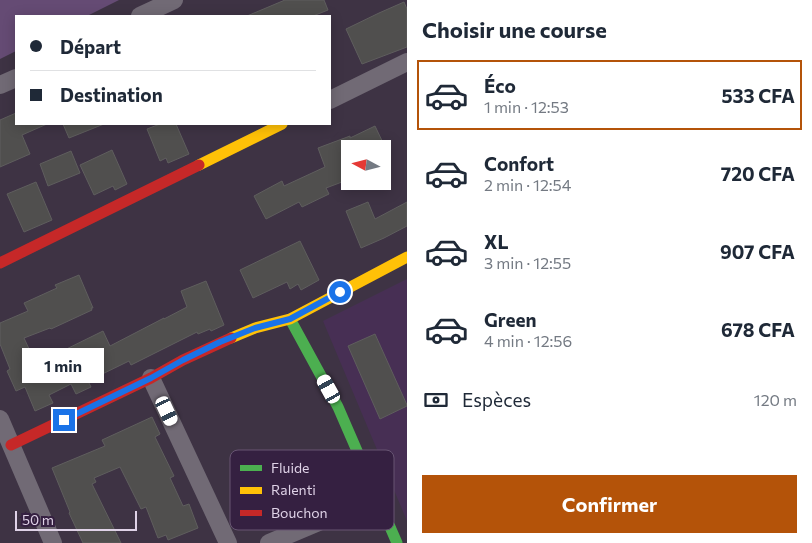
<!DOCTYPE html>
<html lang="fr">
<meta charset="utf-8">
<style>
body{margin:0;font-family:Commissioner,sans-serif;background:#f6f6f7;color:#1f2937;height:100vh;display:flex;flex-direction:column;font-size:19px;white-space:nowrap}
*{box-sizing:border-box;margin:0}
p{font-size:16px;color:#747a83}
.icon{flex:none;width:28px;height:28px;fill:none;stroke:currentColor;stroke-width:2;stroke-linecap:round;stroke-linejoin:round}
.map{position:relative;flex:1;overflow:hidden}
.panel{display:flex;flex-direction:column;background:#fff;width:405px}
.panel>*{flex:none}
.banner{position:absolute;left:15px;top:15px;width:316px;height:110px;border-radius:0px;box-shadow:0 2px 12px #0003;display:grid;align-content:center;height:110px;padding:0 15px;background:#fff}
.needle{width:32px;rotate:277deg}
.fabs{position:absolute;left:341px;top:140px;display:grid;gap:10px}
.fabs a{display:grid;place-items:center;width:50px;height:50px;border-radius:0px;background:#fff;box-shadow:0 2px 12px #0003;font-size:25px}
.scale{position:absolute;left:15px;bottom:12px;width:122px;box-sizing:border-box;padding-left:5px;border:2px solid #dfd2e7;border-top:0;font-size:14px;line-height:18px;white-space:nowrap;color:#dfd2e7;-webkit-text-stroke:4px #352041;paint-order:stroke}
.end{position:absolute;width:22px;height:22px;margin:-11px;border:6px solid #1a73e8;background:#fff;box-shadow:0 0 0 2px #fff}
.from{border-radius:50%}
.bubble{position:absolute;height:35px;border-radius:0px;background:#fff;box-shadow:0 2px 12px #0003;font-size:16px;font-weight:700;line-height:35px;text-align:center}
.car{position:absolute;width:15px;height:30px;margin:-15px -8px;border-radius:6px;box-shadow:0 0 4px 1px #0007;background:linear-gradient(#fff 24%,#345 0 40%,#fff 0 76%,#345 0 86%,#fff 0)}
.banner b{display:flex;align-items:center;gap:18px;height:48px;font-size:19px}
.banner b+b{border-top:1px solid #e0e1e3}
.banner i{width:12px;height:12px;background:#1f2937}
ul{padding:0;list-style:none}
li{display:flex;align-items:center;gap:15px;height:70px;margin:0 10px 8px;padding:0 5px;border:2px solid transparent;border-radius:0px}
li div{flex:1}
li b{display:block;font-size:19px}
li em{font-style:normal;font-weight:700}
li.active{border-color:#b45309}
li>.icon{width:45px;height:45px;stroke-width:1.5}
h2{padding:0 15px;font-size:22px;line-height:60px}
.pay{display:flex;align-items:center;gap:12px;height:55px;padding:0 15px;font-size:19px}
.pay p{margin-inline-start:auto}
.action{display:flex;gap:10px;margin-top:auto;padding:10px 15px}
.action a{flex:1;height:58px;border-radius:0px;background:#b45309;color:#fff;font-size:20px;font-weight:700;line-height:58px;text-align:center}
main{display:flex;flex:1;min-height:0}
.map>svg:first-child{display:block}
</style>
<main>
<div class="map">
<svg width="407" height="543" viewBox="0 0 407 543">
<rect width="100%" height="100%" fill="#3e3344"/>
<path fill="#472f54" d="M407,279V521L323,321Z"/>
<path fill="#654b74" d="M0,0H119L87,16H16V51L0,59Z"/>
<path fill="#504f4e" stroke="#5f5e5e" d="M285,0H324L328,10L313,16H247Z
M404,2L407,9V47L362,64L346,29L379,13Z
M16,113V124H47L22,135L30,154L0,167V120Z
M63,124H104L69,138Z
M160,124H176L189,154L168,163L166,158L160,161L147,129Z
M375,126L386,149H350V179L326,188L329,194L302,207L299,202L266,219L254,196L282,181L284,186L325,167L318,148L350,136V138Z
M112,150L127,184L115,190L113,186L94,195L80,165Z
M71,151L80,173L48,186L40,164Z
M36,182L52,220L24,232L7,194Z
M368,202L375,219L407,202V226L384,238L361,248L346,211Z
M300,241L319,280L301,290L298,284L290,289L287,282L253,298L240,270Z
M79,275L93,308H91L92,310L51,329L50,328L24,338L36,364L103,331L110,346L164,318V319L187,307L181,291L206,281L224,325L211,331L210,329L198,334L197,332L131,365L129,361L88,381L91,387L76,394L71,384L49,395L53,403L35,411L25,387L16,391L7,371L10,369L0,344V323L28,311L24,303L57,288L55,285Z
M375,334L407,405V406L380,419L348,346Z
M152,417L160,434L155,437L174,476L170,478L183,506L189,504L198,528L168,540L166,535L158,538L146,507L141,509L120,467L94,478L96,482L92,484L121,543H83L69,513L70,512L52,468L105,446L102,440Z"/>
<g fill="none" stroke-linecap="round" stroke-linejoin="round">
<path stroke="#716a75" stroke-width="18" d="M140,16L174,0
M0,85L16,78
M330,100L407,62
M151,378L228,543
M0,419L53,543
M269,543L378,497"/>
<path stroke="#4caf50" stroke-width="11" d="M290,319L338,407L397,543"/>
<path stroke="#ffc107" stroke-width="11" d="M199,165L282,124
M231,338L255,328L290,319L407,257"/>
<path stroke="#c62828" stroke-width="11" d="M0,263L199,165
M11,445L151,378L183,360L231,338"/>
</g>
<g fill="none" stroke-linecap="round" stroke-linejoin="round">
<path stroke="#1a73e8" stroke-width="6" d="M64,420L151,378L183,360L220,342L255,328L290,319L340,292"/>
</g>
<rect x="230" y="450" width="164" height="80" rx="8" fill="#352041" stroke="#685573" stroke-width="1"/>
<rect x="240" y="465" width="22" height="6" fill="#4caf50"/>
<rect x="240" y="487" width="22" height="7" fill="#ffc107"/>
<rect x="240" y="510" width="22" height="6" fill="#c62828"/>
<g font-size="14" fill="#dfd2e7">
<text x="271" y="473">Fluide</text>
<text x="271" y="495">Ralenti</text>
<text x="271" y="518">Bouchon</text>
</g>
</svg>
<div class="fabs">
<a><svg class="needle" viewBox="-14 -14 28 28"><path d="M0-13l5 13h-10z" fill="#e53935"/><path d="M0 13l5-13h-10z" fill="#747a83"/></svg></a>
</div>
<div class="scale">50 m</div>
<i class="end from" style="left:340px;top:292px"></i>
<i class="end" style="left:64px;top:420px"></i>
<div class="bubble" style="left:22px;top:348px;width:82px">1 min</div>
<i class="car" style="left:329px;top:389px;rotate:331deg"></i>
<i class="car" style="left:167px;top:411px;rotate:155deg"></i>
<div class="banner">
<b><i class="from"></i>Départ</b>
<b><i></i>Destination</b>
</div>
</div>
<section class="panel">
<h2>Choisir une course</h2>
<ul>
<li class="active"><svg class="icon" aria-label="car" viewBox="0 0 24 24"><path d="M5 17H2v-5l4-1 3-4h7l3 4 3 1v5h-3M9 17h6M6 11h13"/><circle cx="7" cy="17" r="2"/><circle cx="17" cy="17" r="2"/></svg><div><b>Éco</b><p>1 min · 12:53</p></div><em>533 CFA</em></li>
<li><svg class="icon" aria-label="car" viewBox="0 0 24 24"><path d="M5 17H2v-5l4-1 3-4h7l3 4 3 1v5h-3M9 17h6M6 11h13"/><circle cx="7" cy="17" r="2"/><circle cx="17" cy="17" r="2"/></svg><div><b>Confort</b><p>2 min · 12:54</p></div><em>720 CFA</em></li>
<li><svg class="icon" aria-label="car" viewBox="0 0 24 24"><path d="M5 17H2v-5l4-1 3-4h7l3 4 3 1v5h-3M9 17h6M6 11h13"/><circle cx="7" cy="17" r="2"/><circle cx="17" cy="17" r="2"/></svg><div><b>XL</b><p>3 min · 12:55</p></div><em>907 CFA</em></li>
<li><svg class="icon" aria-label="car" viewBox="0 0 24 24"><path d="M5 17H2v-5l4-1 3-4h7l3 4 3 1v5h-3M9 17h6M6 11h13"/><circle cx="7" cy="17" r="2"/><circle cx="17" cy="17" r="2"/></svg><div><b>Green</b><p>4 min · 12:56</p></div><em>678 CFA</em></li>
</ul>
<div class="pay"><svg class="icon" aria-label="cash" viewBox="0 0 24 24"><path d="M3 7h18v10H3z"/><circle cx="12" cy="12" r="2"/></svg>Espèces<p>120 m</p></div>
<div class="action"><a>Confirmer</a></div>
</section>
</main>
